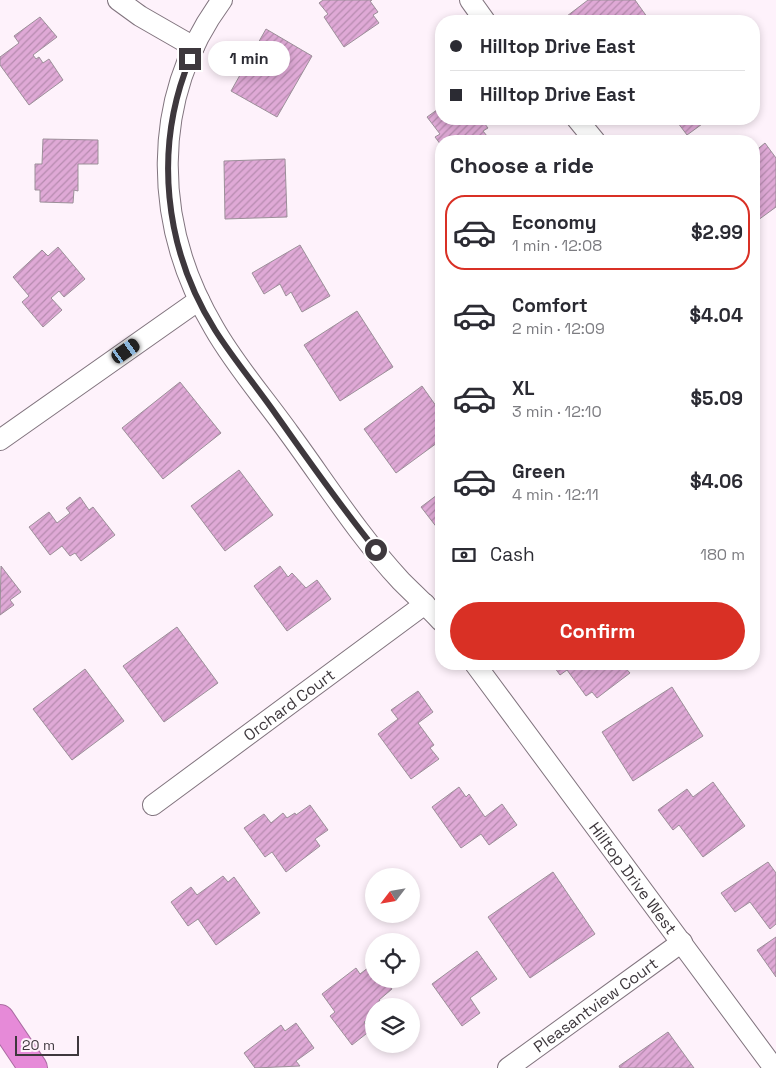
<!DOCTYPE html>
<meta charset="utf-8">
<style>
body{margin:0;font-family:"Space Grotesk",sans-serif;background:#f2f2f3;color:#2b2b33;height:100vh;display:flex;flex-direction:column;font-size:19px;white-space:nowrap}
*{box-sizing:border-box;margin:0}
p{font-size:16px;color:#7c7c81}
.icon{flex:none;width:28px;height:28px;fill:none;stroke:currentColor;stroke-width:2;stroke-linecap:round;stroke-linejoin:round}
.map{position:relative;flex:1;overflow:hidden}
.side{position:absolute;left:435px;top:135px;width:325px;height:535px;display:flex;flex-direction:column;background:#fff;border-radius:20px;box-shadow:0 2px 8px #0003}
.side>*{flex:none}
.hud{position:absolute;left:435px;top:15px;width:325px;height:110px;border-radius:20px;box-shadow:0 2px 8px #0003;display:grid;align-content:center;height:110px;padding:0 15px;background:#fff}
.needle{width:32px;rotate:239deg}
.buttons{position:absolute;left:365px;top:868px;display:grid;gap:10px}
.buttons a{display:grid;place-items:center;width:55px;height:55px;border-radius:50%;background:#fff;box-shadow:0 2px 8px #0003;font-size:25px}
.scale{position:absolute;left:15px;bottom:12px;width:64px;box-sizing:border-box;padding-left:5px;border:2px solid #3e383d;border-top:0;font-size:14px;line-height:18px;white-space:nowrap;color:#3e383d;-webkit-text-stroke:4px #fef2fb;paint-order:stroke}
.end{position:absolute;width:22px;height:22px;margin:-11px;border:6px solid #3e383d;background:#fff;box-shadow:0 0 0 2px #fff}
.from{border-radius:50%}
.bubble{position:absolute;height:35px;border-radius:18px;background:#fff;box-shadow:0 2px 8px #0003;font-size:16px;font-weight:700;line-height:35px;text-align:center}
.car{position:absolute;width:15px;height:30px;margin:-15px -8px;border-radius:6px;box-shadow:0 0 4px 1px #0007;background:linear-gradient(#222 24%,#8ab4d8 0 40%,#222 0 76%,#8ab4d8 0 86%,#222 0)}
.hud b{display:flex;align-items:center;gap:18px;height:48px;font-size:19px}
.hud b+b{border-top:1px solid #e1e1e2}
.hud i{width:12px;height:12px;background:#2b2b33}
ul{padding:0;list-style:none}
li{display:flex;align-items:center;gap:15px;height:75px;margin:0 10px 8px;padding:0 5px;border:2px solid transparent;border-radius:20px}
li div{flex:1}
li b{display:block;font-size:19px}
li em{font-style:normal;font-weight:700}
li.on{border-color:#d93025}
li>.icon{width:45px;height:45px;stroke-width:1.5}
h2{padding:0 15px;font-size:22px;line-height:60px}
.pay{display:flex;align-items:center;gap:12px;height:55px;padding:0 15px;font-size:19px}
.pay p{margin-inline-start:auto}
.cta{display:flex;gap:10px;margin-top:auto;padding:10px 15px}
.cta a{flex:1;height:58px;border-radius:30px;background:#d93025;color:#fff;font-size:20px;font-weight:700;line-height:58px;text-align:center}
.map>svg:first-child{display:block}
</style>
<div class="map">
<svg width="776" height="1068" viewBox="0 0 776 1068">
<defs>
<pattern id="building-hatch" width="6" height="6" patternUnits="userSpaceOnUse" patternTransform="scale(1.25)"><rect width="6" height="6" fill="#dfa9d6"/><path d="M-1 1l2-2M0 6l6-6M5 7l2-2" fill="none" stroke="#b68baf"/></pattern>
</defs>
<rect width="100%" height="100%" fill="#fef2fb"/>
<path fill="url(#building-hatch)" stroke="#9c8f99" d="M323,0H372L370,1L378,12L373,15L379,23L344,47L324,17L328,14L319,3Z
M588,0H635L650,21H571L567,16Z
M40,17L57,37L33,55L36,59L39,57L43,63L49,59L63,80L29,105L0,65V57L19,43L14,36Z
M266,29L312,56L277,117L231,91Z
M441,107V119H475L476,121L481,119L488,128L483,131L491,141H441V145L435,137L440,134L427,117Z
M675,119H709L687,135Z
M43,139L98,140V164H78V191L74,190L73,203L40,202V190H35V164H42Z
M765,143L776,158V207L754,223V152Z
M285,159L287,217L225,219L224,161Z
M300,245L330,296L302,312L291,292L286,296L280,284L264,294L252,273Z
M58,247L85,279L64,297L59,291L51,298L62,310L43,327L22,302L29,296L13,277L42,250L48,256Z
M357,311L393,367L340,401L304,345Z
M180,382L221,433L163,479L122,428Z
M422,386L441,413V440L396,473L364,429Z
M239,470L273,515L225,551L191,506Z
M441,492V527L438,529L421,507Z
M80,497L89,510L93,507L115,535L81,561L75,553L70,556L62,546L50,555L29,527L49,512L57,523L70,513L66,508Z
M1,566L21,592L10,600L14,605L0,615Z
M280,566L288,577L292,573L306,588L317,580L331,599L287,631L254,586Z
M177,627L218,683L164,722L123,666Z
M552,664H622L630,673L597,698L592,692L586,696L567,670L560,675Z
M85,669L124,721L72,760L33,709Z
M672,687L703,736L633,781L602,732Z
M418,691L433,712L418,723L434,745L430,748L439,759L411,779L378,734L398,719L391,710Z
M713,782L745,826L703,857L679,825L673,830L658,810L687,789L693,797Z
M459,787L466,797L469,794L485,817L502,804L517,825L489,845L481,834L461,848L432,807Z
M310,805L328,830L315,839L320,846L286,872L272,852L265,857L244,828L264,814L271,823L283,813L287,818L295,813L296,815Z
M768,862L776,873V924L770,929L750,902L735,912L721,893Z
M553,872L595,934L530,978L488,917Z
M223,876L228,882L234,877L260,913L216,945L198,919L188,926L171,902L191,887L197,895Z
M776,937V977L757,950Z
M477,951L497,979L470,998L480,1013L462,1026L432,984Z
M373,964L374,979H385L392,989L379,1000L381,1002L373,1008L374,1015L364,1022L371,1030L352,1045L330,1016L335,1012L322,994L356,968L360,974Z
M296,1023L314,1048L296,1061L300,1066L255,1068L244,1053L281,1025L285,1031Z
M668,1032L694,1068H620L619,1066Z"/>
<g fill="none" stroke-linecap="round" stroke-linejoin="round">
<defs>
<g id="minor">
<path d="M118,0L140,16L194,47"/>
<path d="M222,0C149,99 153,225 214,328C235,365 264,398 289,433C325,482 359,536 401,581C414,594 428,607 441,621"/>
<path d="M470,0L485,21"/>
<path d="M577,119L595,141"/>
<path d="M0,440L199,300"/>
<path id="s1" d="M475,664L774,1068"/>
<path id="s2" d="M153,805L425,604"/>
<path id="s3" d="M508,1068L682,942"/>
</g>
<path id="motorway" d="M0,1019L33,1068"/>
</defs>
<use href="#minor" stroke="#81747e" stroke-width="22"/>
<use href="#motorway" stroke="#ab6da2" stroke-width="30"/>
<use href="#minor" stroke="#fff" stroke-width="20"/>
<use href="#motorway" stroke="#e68ad8" stroke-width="28"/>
</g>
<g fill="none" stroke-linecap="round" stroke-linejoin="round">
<path stroke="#3e383d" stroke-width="6" d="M190,59C153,148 164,249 215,330C234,360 257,387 277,416C309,461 341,507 376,550"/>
</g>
<g text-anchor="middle" stroke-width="4" stroke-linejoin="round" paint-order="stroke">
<g font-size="16" fill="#3e383d" stroke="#fef2fb">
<text dy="6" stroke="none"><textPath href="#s2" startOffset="169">Orchard Court</textPath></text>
<text dy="6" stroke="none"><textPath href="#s1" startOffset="266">Hilltop Drive West</textPath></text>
<text dy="6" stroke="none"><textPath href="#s3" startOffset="108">Pleasantview Court</textPath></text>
</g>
</g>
</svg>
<div class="buttons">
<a><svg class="needle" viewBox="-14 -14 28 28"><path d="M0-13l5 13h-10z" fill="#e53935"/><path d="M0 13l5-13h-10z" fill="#7c7c81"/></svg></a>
<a><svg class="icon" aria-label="locate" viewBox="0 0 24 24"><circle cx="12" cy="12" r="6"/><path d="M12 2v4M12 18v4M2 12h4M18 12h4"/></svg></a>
<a><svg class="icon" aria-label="layers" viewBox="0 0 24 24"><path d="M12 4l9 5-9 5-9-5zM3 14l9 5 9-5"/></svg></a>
</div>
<div class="scale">20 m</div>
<i class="end from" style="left:376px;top:550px"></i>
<i class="end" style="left:190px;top:59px"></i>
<div class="bubble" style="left:208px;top:41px;width:82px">1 min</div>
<i class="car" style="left:126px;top:351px;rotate:55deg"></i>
<div class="hud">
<b><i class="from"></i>Hilltop Drive East</b>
<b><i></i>Hilltop Drive East</b>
</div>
<section class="side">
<h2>Choose a ride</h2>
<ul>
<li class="on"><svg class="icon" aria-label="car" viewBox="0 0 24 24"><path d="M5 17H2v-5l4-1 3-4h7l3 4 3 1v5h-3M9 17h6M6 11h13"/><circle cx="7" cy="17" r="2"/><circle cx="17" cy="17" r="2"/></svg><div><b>Economy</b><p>1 min · 12:08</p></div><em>$2.99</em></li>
<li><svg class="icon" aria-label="car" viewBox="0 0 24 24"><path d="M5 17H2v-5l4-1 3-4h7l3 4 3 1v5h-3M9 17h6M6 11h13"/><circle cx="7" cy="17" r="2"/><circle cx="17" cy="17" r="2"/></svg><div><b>Comfort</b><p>2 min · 12:09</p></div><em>$4.04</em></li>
<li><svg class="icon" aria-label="car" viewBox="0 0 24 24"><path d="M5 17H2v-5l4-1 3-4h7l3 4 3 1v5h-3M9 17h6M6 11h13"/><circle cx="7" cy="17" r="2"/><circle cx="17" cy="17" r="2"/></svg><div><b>XL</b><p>3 min · 12:10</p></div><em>$5.09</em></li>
<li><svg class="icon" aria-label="car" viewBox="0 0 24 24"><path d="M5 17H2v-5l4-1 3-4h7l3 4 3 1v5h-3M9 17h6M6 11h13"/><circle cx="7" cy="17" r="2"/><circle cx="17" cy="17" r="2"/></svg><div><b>Green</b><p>4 min · 12:11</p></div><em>$4.06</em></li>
</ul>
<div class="pay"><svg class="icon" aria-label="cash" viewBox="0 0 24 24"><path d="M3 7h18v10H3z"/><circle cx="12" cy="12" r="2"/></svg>Cash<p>180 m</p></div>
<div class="cta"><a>Confirm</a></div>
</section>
</div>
